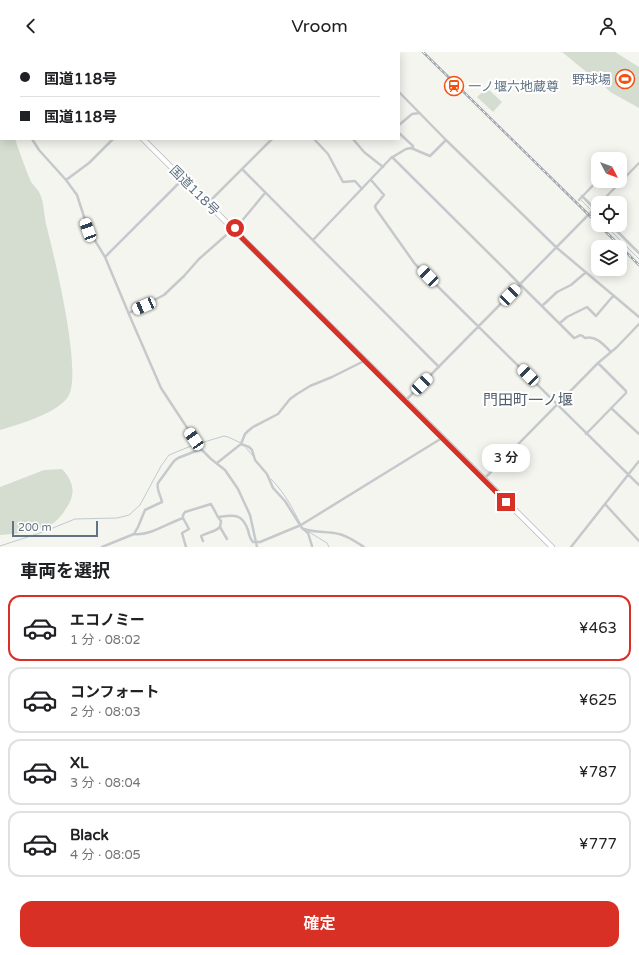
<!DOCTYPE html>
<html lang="ja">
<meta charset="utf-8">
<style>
body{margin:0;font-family:"Varela Round","Noto Sans JP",sans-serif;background:#f2f2f2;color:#202124;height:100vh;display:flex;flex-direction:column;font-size:15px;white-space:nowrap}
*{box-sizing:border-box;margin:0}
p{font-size:13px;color:#757577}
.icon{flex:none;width:22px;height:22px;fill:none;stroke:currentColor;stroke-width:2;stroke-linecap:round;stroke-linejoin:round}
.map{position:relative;height:495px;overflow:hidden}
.sheet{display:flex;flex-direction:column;background:#fff;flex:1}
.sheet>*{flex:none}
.hud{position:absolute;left:0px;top:0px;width:400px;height:88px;box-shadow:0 2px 10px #0003;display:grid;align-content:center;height:88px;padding:0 20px;background:#fff}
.needle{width:26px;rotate:131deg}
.tools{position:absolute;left:591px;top:100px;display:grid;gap:8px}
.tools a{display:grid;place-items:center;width:36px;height:36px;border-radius:8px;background:#fff;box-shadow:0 2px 10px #0003;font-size:20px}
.scale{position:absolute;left:12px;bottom:10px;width:86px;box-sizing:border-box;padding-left:4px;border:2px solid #617384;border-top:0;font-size:11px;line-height:14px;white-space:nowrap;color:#617384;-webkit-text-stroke:3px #fff;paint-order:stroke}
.end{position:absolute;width:18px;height:18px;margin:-9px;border:5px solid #d93025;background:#fff;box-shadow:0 0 0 2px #fff}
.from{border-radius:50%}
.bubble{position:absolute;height:28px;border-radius:12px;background:#fff;box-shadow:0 2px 10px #0003;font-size:13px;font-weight:600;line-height:28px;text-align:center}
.car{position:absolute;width:12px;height:24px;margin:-12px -6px;border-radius:5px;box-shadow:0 0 3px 1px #0007;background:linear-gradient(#fff 24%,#345 0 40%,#fff 0 76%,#345 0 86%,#fff 0)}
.hud b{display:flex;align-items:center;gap:14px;height:38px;font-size:15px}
.hud b+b{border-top:1px solid #e0e0e0}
.hud i{width:10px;height:10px;background:#202124}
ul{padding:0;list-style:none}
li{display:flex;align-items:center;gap:12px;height:66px;margin:0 8px 6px;padding:0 12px;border:2px solid #e0e0e0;border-radius:12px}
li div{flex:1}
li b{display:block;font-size:15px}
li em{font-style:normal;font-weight:600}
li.current{border-color:#d93025}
li>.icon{width:36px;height:36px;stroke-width:1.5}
h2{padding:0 20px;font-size:18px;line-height:48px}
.primary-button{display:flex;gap:8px;margin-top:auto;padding:8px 20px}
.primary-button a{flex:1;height:46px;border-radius:12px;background:#d93025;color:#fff;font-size:16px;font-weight:600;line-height:46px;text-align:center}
header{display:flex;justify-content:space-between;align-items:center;height:52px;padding:0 20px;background:#fff;font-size:18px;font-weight:600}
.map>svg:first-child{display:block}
</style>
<header><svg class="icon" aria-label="back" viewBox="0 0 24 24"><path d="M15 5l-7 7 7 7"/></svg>Vroom<svg class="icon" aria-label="person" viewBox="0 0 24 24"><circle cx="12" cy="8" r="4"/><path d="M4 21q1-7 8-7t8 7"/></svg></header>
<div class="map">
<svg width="639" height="495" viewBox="0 0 639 495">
<rect width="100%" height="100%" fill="#f5f5f0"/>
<path fill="#d5ddd1" d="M562,0H615L639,15V56L612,41Z
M487,36L502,50L493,60L477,45Z
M0,48L1,87H15C20,101 25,116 31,130C34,134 38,137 40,142C44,151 44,162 46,172C54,203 82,317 69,343C61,360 18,373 0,378Z
M62,417C75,431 76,443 65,458C62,463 57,469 52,472C36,480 17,482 0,483V435L44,418Z"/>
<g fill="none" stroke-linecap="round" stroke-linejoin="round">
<path stroke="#bfcad0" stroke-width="1" d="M581,148L590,157
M595,162L598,166
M605,173L639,207
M246,396L253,404
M271,427C284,440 292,455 300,471
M309,480L327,491L329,495
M0,494L43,480L75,467L117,466L129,463L140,453L161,414L169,403L191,394L224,384L228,385L241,391"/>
<defs>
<path id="highway" d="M56,0L57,1
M143,87L552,495"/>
</defs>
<use href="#highway" stroke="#b8babd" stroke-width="6"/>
<path stroke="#c6c9cc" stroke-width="2.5" d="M363,0L364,1
M5,1L6,0
M0,6L1,5
M399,40L446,88L557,196L639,265
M0,46L1,47
M399,73L412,62L419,61
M399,81L413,94V96
M32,87L39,98L66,128L77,143L88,177L105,205L131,267L161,336L201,397L211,407L225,418L238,437L250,463L257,495
M314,87L328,102L343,130L355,129L362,137
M353,87L364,100L383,115
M392,105L574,286C580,284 580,281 585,286C596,283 604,293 611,300
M618,107L620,105
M242,117L439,315
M66,128L89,111L113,87
M371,128L384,143L375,154L376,157L415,212L639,433
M582,144L598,160
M579,148L598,128
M208,151L272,87
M600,151L639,111
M611,173L639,201
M313,188L391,106L406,97L411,96L430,104L446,88
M105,205L183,127
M542,254L557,240L571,233L585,221
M129,261L164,243L184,224L199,207L241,170L265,141
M560,271L567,265L587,255L596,264L613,244
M406,348L598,153
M611,356L639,382
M586,382L626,341V339L598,311
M241,392L249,395L252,398L255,408L267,422L273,436L285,449L302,476L308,481L312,494
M217,411L241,392L245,382L248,379L253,375L278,362L290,347L297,342L310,334L332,325L364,309
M484,427L598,311L617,295L639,272
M605,452L639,489
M183,466L189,477L182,481L186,495
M220,475L227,487
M304,477C316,481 327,479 339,482C348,484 356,490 364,495
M134,482L138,475L145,458L162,450C161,443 156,439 158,431L174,409L178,406L201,397
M203,489L201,484C208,480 215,480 220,475L221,469L218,465
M102,495L134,482C150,484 168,471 183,466V463L185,460L211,452L218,465C234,463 242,461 248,478C249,483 250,487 253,490H260L301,473L442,386
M571,495L639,409"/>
<use href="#highway" stroke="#fff" stroke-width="4.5"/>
<defs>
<path id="rail" d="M423,0L598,172
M599,173L639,213"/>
</defs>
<use href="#rail" stroke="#a3a9af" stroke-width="2.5"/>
<use href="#rail" stroke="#fff" stroke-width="1" stroke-dasharray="3" stroke-linecap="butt"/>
</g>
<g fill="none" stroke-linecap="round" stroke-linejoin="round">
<path stroke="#d93025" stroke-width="5" d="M235,176L234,177L243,187L506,450"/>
</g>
<defs>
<symbol id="stadium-ring" viewBox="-11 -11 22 22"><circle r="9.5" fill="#fff" stroke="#f25112" stroke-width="1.5"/><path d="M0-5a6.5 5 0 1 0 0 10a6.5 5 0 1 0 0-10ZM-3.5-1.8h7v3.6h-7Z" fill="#f25112"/></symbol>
<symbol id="station-ring" viewBox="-11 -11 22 22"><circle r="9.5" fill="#fff" stroke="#f25112" stroke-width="1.5"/><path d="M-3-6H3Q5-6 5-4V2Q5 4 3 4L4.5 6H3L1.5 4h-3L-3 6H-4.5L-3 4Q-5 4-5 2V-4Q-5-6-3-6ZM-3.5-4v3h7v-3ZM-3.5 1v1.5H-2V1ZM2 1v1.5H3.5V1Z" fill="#f25112"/></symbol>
</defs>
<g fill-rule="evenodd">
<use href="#stadium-ring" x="614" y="16" width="22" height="22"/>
<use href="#station-ring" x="443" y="23" width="22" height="22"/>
</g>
<g text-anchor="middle" stroke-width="4" stroke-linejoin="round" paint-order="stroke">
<g font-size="13" fill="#617384" stroke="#fff" text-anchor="end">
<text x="611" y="32">野球場</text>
<text x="468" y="39" text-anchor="start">一ノ堰六地蔵尊</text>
</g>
<g font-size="13" fill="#617384" stroke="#fff">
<text transform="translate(195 138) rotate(45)" y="5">国道118号</text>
</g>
<g font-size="15" fill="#4f5c69" stroke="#fff">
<text x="528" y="353">門田町一ノ堰</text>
</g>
</g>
</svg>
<div class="tools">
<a><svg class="needle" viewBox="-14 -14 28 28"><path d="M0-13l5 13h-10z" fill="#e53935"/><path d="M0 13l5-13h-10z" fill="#757577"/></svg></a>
<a><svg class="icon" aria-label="locate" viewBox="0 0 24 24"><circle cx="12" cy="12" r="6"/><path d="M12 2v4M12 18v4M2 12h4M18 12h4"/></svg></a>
<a><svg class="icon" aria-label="layers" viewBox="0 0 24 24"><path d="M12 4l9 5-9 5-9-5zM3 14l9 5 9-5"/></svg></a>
</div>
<div class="scale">200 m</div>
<i class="end from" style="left:235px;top:176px"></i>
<i class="end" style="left:506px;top:450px"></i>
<div class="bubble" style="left:482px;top:392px;width:48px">3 分</div>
<i class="car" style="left:88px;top:178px;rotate:340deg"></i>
<i class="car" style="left:428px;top:224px;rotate:316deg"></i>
<i class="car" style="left:510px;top:243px;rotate:44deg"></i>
<i class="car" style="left:144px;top:254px;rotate:247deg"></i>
<i class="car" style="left:528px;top:323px;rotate:315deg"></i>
<i class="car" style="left:422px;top:332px;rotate:45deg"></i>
<i class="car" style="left:194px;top:387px;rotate:326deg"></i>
<div class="hud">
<b><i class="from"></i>国道118号</b>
<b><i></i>国道118号</b>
</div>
</div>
<section class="sheet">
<h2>車両を選択</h2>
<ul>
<li class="current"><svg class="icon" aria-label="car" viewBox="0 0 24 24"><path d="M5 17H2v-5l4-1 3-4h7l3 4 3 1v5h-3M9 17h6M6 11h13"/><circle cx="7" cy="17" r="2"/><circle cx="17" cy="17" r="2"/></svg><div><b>エコノミー</b><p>1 分 · 08:02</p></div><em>¥463</em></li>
<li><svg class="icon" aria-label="car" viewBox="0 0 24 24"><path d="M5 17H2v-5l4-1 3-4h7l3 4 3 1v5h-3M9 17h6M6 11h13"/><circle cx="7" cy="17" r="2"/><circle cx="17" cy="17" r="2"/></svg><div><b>コンフォート</b><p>2 分 · 08:03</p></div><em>¥625</em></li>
<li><svg class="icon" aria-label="car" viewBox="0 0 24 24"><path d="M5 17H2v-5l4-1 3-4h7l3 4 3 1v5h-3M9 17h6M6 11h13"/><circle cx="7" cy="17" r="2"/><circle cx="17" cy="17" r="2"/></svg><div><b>XL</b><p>3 分 · 08:04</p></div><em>¥787</em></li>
<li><svg class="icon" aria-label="car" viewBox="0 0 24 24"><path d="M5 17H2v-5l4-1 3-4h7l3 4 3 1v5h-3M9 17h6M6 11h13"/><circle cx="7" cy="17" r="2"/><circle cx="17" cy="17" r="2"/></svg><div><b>Black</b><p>4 分 · 08:05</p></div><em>¥777</em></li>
</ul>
<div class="primary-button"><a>確定</a></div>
</section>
